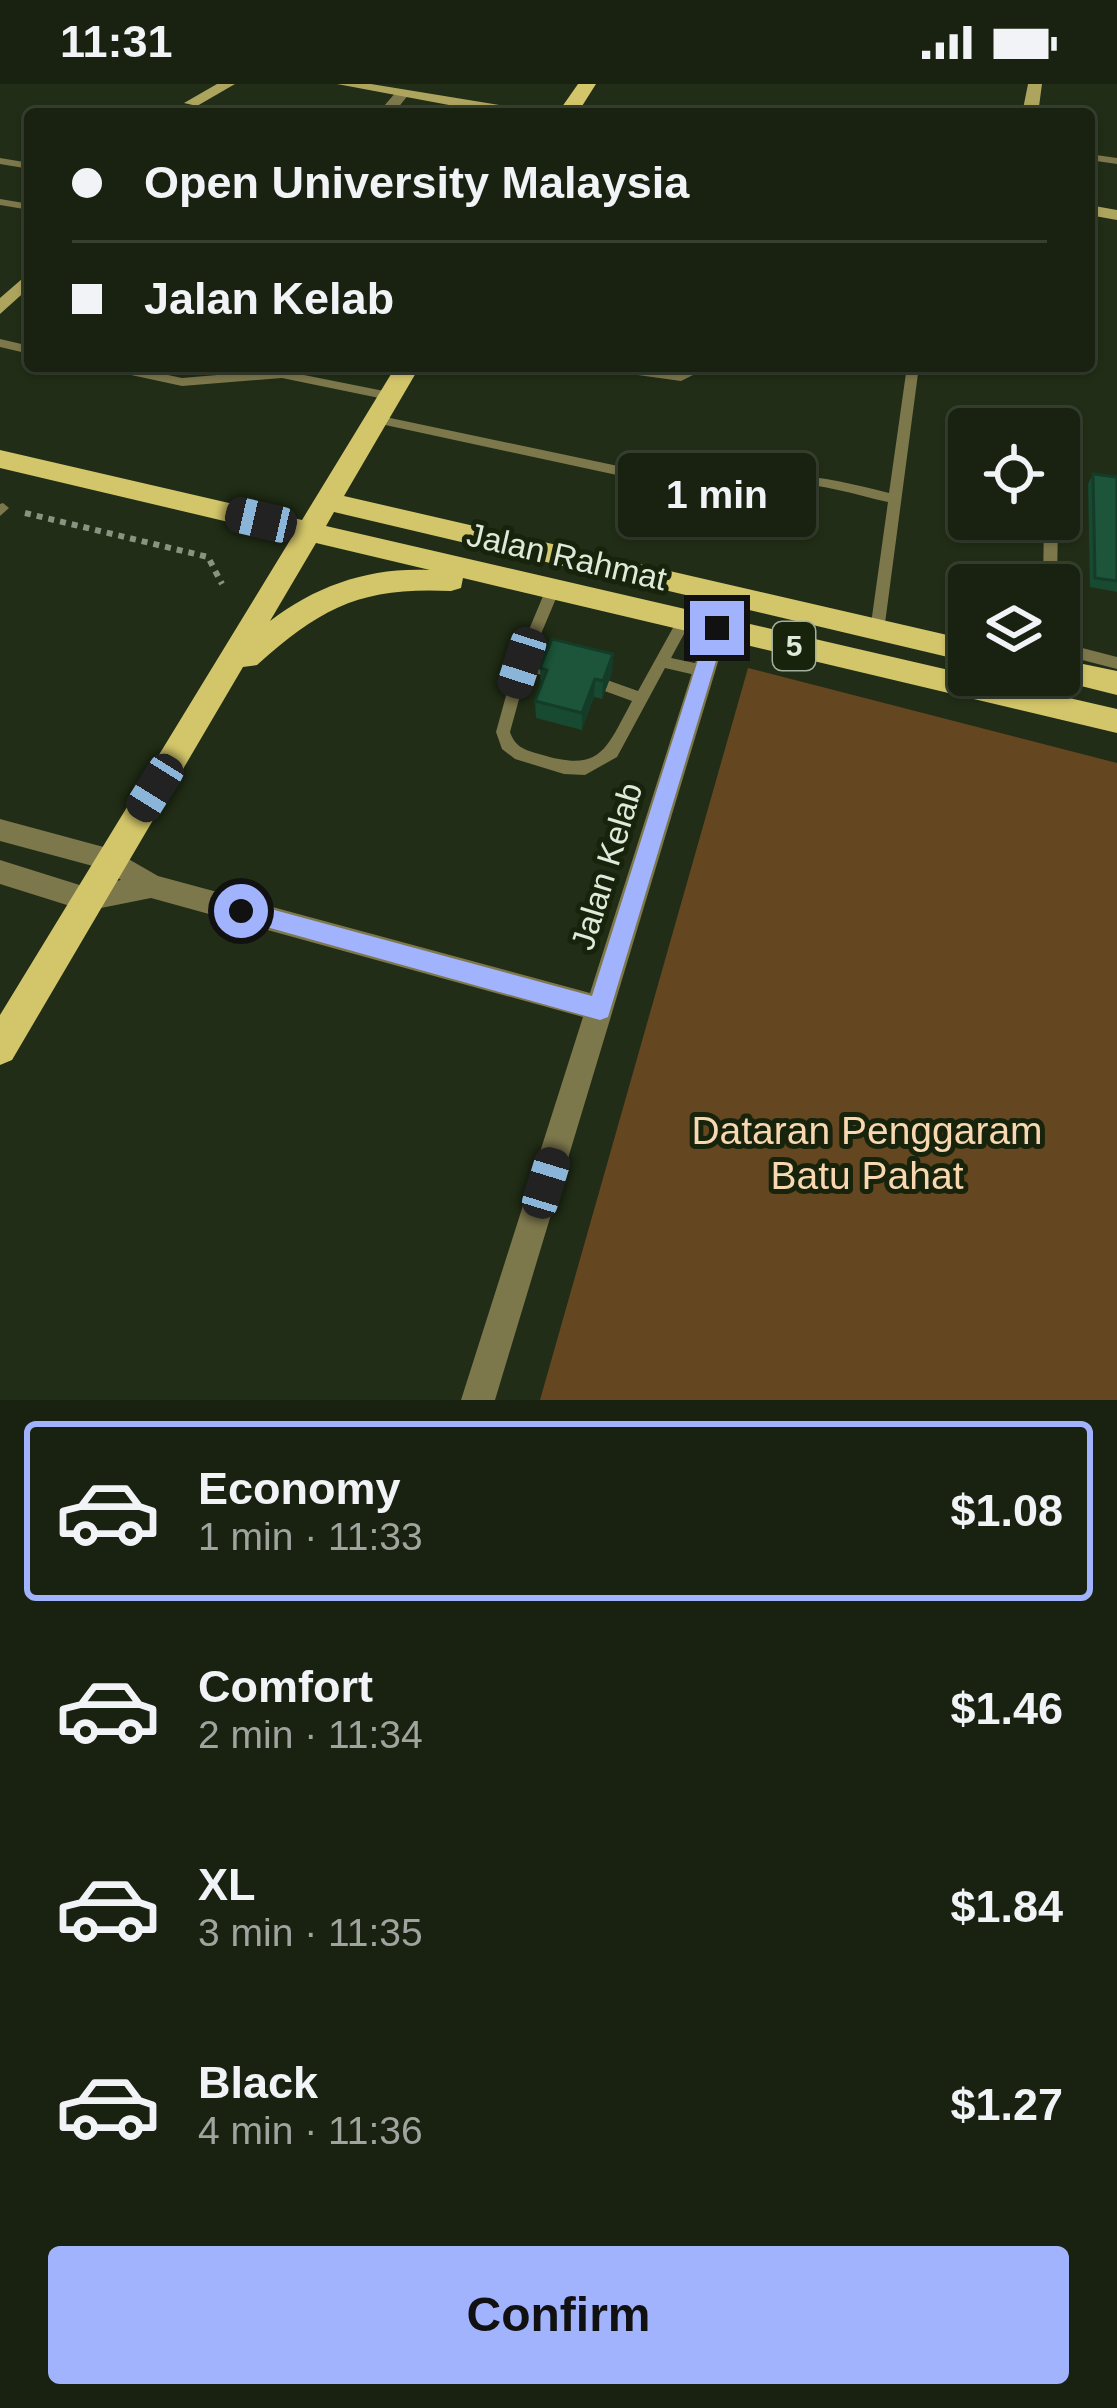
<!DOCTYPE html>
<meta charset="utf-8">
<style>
body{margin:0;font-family:Arial,sans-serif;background:#262f1e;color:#f1f3f6;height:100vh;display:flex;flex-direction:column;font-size:45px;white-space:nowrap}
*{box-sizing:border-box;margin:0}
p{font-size:39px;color:#9fa49f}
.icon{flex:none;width:66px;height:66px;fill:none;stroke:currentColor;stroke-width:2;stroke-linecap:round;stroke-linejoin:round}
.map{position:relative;height:1316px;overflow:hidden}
.details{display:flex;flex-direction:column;background:#192210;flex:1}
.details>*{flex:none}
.hud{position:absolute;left:24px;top:24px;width:1071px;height:264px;border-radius:12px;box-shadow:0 3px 9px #0004,0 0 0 3px #373f30;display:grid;align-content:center;height:264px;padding:0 48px;background:#192210}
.controls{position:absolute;left:948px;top:324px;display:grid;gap:24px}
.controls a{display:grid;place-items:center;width:132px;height:132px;border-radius:12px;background:#192210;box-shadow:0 3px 9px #0004,0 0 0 3px #373f30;font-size:60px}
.end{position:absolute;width:54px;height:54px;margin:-27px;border:15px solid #a1b3fd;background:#111;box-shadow:0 0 0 6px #111}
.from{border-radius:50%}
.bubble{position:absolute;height:84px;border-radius:12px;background:#192210;box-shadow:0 3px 9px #0004,0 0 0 3px #373f30;font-size:39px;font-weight:700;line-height:84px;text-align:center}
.car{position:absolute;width:36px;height:72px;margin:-36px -18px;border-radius:15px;box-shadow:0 0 9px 3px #0007;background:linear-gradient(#222 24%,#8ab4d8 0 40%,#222 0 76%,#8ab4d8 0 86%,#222 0)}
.hud b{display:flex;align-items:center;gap:42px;height:114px;font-size:45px}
.hud b+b{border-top:3px solid #373f30}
.hud i{width:30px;height:30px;background:#f1f3f6}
ul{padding:21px 0 0;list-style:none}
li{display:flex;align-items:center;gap:36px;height:180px;margin:0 24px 18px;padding:0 24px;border:6px solid transparent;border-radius:12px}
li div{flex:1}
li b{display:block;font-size:45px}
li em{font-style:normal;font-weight:700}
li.selected{border-color:#a1b3fd}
li>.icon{width:108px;height:108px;stroke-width:1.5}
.action{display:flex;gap:24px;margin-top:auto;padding:24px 48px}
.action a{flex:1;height:138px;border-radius:12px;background:#a1b3fd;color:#111;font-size:48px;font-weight:700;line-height:138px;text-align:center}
.status{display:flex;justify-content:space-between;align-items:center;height:84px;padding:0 60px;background:#192210;direction:ltr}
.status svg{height:33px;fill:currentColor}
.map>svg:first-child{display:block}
</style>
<div class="status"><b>11:31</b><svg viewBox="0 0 49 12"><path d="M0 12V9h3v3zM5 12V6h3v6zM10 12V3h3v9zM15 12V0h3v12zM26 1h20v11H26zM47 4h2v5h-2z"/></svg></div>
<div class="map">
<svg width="1117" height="1316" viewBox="0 0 1117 1316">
<rect width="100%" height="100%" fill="#212d16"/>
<path fill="#644720" d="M748,584L1117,679V1316H540Z"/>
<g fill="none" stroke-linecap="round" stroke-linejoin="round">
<path stroke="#899381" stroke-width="6" stroke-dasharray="6 6" stroke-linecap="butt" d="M25,429L208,473L222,500"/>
<path fill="#7d774c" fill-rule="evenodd" d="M1089,70L1117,74V80L1089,76Z
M0,74L30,79V85L0,80Z
M0,115L30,120V126L0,121Z
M1089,123L1095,126L1094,168L1089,171Z
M0,255L30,262V270L0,263Z
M102,282H126L182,294L278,286L281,282H293L289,288L389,308L395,312L389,316L282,294L182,302L108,286Z
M596,282H629L680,289L695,282H711L681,297L602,286Z
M907,282H919L884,547L877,552L870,547L888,418C848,409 806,394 764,401C751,404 740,410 728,415L376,339L370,335L376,331L727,405C781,380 834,396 889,409Z
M3,419L9,424L0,432V420Z
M1044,435H1058L1057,501H1043Z
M553,500L560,505L530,576L552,583L554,587L547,593L527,586L510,648C515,663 525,666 539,670C601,689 605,667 632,617L602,606L600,602L602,598L607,596L638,607L679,533H689L691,537L671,574L704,581L711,587L704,593L665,584L617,673L585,691L564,690L515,675L502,665L496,648L515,579L546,505Z
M1059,558L1117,573V585L1059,570Z"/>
<path fill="#7d774c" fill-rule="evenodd" d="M397,7L409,10L393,30H377Z
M717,536L728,545L495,1316H461L583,933L151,814L86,827L0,800V776L86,803L121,796L104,785L0,757V735L111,765L158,792L590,909L706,545Z"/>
<path fill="#ada45e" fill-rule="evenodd" d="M217,0H235L197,22L184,19Z
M337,0H371L524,25L532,30H497Z
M1028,0H1042L1038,30H1022Z
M1089,121L1117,126V136L1089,131Z
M30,188V203L0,230V214Z"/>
<path fill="#d3c66a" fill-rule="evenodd" d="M578,0H596L577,30H557Z
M396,282H420L344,412L969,556V578L334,428L326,442L1117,625V649L463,494L461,504L451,507C362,503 323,522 257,581L243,583L12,976L0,981V931L292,453L0,384V366L302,436ZM316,459L430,486C370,483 317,501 270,537Z
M1059,575L1117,587V611L1049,594L1059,591Z"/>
</g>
<path fill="#184931" d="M1093,390L1117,393V508L1090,503L1088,400Z
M613,570L612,589L602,615L594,613L582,646L536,634L535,617L541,602L540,584Z"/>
<path fill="#143c28" d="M613,570L612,589L602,615L603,597Z
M595,595L594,613L582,646V629Z"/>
<path fill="#1c5539" stroke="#143c28" stroke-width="3" d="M1093,390L1117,393V497L1095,494Z
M552,555L613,570L603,597L595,595L582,629L535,617L547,586L540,584Z"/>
<path fill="#a1b3fd" d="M717,537L726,544L608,933L600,936L234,834L230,827L241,817L592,912L708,544Z"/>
<g text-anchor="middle" stroke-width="10" stroke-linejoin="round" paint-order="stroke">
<rect fill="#18230c" stroke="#a5ae9d" stroke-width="3" x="773" y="538" width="42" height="48" rx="9"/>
<g font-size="30" font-weight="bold" fill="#e1e9db">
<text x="794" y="572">5</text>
</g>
<g font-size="33" fill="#e1e9db" stroke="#18230c">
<text transform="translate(567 472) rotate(13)" y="12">Jalan Rahmat</text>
<text transform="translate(606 782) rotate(-73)" y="12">Jalan Kelab</text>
</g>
<g font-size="39" fill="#f9d8b1" stroke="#18230c">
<text x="867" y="1060">Dataran Penggaram<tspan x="867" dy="45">Batu Pahat</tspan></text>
</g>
</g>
</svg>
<div class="controls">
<a><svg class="icon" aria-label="locate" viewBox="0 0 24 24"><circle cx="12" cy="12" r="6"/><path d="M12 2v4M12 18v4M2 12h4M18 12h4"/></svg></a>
<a><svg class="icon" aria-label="layers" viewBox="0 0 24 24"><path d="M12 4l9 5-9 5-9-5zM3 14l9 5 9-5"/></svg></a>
</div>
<i class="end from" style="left:241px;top:827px"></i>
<i class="end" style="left:717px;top:544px"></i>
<div class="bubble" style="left:618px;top:369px;width:198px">1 min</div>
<i class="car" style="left:261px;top:436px;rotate:283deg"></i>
<i class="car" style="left:522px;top:579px;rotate:198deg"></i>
<i class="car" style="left:155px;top:704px;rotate:212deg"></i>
<i class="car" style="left:546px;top:1099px;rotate:17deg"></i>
<div class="hud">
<b><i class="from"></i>Open University Malaysia</b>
<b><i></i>Jalan Kelab</b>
</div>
</div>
<section class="details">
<ul>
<li class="selected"><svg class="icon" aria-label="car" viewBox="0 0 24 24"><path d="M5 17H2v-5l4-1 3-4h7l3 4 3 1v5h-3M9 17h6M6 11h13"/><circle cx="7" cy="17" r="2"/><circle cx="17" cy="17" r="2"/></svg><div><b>Economy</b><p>1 min · 11:33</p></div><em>$1.08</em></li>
<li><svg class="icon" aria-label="car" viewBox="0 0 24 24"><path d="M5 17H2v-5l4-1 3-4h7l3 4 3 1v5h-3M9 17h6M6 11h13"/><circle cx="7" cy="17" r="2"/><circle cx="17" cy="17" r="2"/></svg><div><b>Comfort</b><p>2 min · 11:34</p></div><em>$1.46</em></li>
<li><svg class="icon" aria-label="car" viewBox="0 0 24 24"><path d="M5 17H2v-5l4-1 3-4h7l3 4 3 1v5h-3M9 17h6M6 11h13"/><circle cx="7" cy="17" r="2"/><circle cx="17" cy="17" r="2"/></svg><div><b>XL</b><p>3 min · 11:35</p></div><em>$1.84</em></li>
<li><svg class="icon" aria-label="car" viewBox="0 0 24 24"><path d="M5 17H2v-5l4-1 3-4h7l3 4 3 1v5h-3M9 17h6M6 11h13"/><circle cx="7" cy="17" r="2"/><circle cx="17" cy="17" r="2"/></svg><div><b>Black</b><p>4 min · 11:36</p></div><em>$1.27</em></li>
</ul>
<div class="action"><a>Confirm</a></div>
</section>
